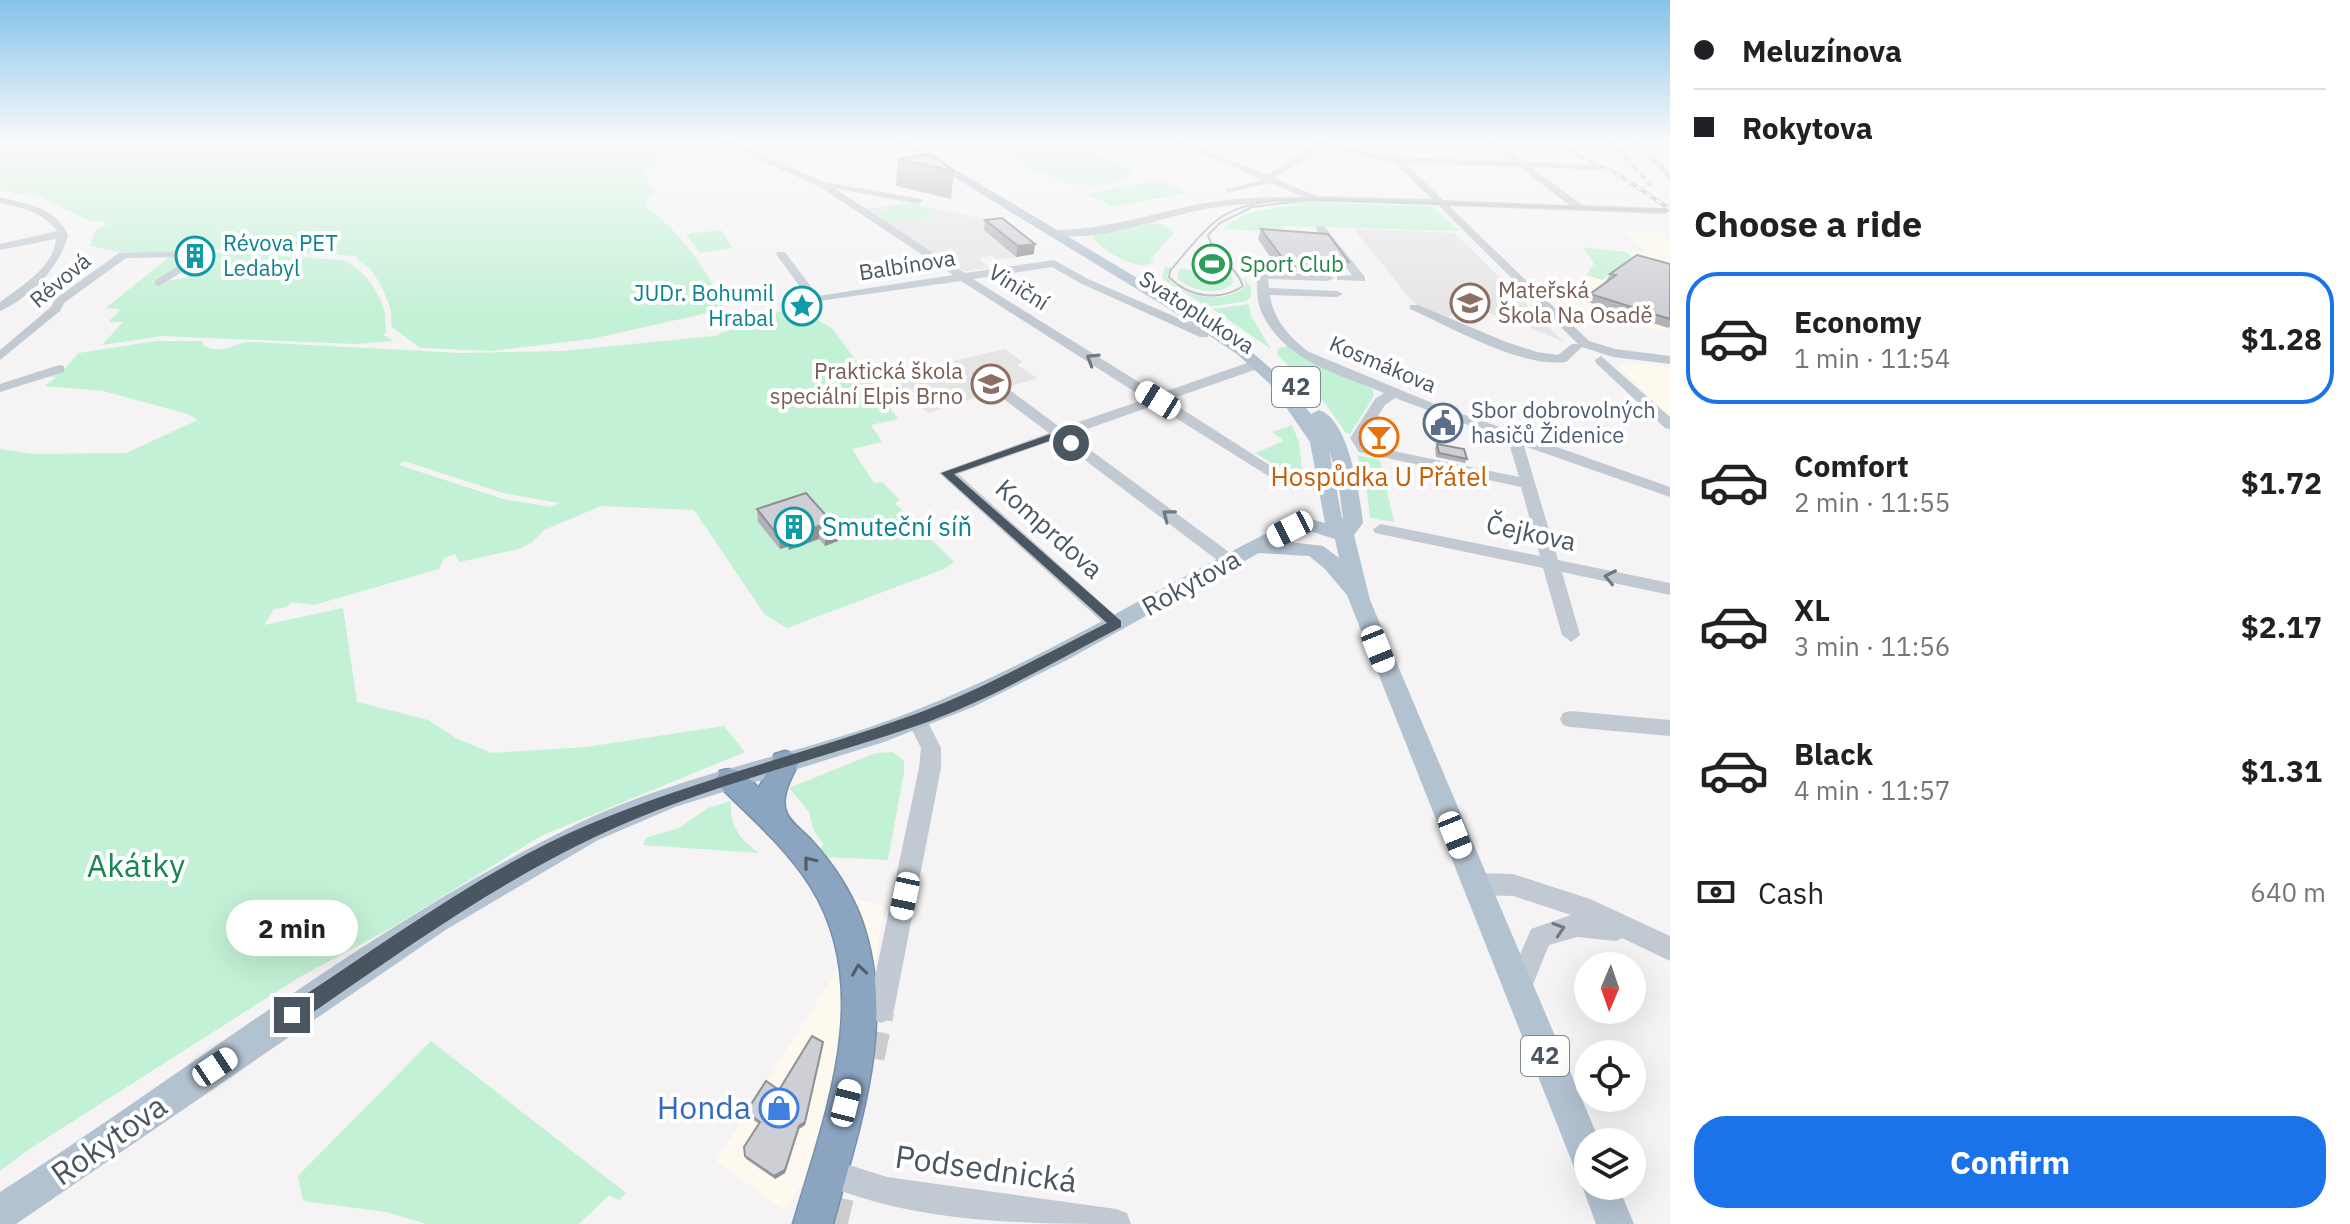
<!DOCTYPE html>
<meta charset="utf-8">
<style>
body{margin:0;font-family:"IBM Plex Sans",sans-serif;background:#f2f2f2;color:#202124;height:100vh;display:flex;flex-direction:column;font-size:30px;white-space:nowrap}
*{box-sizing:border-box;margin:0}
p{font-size:26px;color:#757577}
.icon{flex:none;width:44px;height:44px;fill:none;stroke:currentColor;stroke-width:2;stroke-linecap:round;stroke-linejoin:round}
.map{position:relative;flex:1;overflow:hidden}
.side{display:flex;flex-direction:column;background:#fff;width:680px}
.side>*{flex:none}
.top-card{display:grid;align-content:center;height:176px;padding:0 24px;background:#fff}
.needle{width:52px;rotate:182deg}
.tools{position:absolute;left:1574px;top:952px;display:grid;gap:16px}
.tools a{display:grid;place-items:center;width:72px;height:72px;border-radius:50%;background:#fff;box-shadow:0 8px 32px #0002;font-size:40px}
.end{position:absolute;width:36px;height:36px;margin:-18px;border:10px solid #4a5661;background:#fff;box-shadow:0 0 0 4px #fff}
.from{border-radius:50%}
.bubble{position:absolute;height:56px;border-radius:28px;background:#fff;box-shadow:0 8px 32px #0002;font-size:26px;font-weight:700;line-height:56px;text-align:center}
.car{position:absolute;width:24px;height:48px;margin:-24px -12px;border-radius:10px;box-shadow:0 0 6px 2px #0007;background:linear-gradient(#fff 24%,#345 0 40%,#fff 0 76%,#345 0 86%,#fff 0)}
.top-card b{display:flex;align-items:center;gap:28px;height:76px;font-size:30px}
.top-card b+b{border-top:2px solid #e0e0e0}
.top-card i{width:20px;height:20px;background:#202124}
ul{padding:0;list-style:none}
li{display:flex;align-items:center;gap:24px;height:132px;margin:0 16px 12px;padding:0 8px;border:4px solid transparent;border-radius:32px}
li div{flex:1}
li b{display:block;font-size:30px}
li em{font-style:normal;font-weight:700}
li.on{border-color:#1a73e8}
li>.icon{width:72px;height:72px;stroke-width:1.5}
h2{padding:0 24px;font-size:36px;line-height:96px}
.pay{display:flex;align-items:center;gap:20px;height:88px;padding:0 24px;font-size:30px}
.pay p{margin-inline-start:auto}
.button{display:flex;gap:16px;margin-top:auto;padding:16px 24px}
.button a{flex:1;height:92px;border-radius:32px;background:#1a73e8;color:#fff;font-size:32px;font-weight:700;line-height:92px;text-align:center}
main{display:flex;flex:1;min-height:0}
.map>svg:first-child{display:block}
</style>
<main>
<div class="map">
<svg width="1670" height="1224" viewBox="0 0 1670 1224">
<rect width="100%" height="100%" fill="#f5f3f3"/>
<path fill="#fdf9ef" d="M1624,230L1660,233L1670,243V326L1664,332L1551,299L1536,284H1575L1589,273L1594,264L1583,247L1645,253Z
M1633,363L1670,367V417L1617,365Z
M856,899L885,906L869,998L825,1146L785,1211L716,1161L839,967Z"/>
<path fill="#e6e4e5" d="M912,203L992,221L1034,254L996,260L992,256L979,258L989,268L964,271L865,209Z
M1354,229L1455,233L1564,342L1525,325L1519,327L1493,314L1461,306L1447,318L1420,307L1411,300Z
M1005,349L1022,362L1017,365L1037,378L928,413L887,376Z"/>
<path fill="#c3f1d5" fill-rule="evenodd" d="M0,143H290L374,151L392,143H620L610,146L617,150L661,143V164L648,167L644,174L654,191L644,205C681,232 706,268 725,309L591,339L492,351L420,348L392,327C390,320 393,315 390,308C385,291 374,267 357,260V256L211,249L180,253H125L90,246L95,230L106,225L101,220L89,221L41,197L0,190Z
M995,143H1003V149L1035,143H1073L1132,171C1127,179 1117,182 1106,184C1065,191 1035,169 1000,151Z
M1159,180L1185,193L1113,207L1088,194Z
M1299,202L1431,206L1460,231L1280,226L1283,232L1223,229C1244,208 1279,208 1306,204L1273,205Z
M912,203L922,205L936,217L887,222L875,212L887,210L894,216L885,207Z
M1149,220L1160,221L1150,223L1162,224L1174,233L1150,260L1154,262C1137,273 1103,251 1092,237L1094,233L1142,226Z
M721,230L733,248L700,253L686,234Z
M1583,247L1627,252L1632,258L1602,280L1586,275L1594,264Z
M220,252L343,260C362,267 381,293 385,314C386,321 384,325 387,333L383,335L394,341L355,344L161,336L102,345L123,322H108L121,309L106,308L169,257L192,255L157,282L185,278L190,275L180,273C191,263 207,254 220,252Z
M1165,267H1172L1167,275C1177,299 1228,304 1246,286L1243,278L1251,287V297L1246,301L1208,307L1167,282L1162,278Z
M1180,268L1232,277L1233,282C1221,298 1189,291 1177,278Z
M1249,304L1251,316L1271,349L1213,309Z
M794,306L833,329L898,419L871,425L882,442L852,449L874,483L882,482L900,500L895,503L954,562L944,569L787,628L765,615L694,510L601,506L544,530L531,543L519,549L459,562L455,554L444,558L439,569L314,605L291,602L287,607L274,609L264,625L343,608L357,702L428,720L456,738L491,753L586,747L724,726L745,752L541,836L391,928L298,978L31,1148L0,1171V449L33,454L126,453L198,420L188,414L103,391L44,386L56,378L47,375L63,370L79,353L157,341H202L205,347C229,354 233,342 253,342L461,353L563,351L714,336ZM404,461L503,493L559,503L551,507L503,499L399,465Z
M1287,346L1372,389L1374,396L1350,434L1346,433L1319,395L1277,355L1278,349Z
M1292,425L1299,442L1302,469L1286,472L1255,453L1284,441L1272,432Z
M1357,455L1380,460L1394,522L1370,518L1366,483Z
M893,752L904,761V772L888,860L827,857L820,848L824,845L813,829L809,812L789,788L876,753Z
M731,801C729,825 740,840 759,853L643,845L646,838L679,828L708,808Z
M431,1041L626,1193L619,1200L609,1195L579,1224H427L386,1212L303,1201L298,1176Z"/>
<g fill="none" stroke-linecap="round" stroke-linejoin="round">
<path stroke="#caccce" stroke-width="27" stroke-dasharray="27 13" stroke-linecap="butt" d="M871,1058L881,1010
M834,1224L845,1177"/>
<defs>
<path id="highway" d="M785,751L795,754L799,762C792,777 779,797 787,814C791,823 805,833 812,841C832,863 850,890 861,918C898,1020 860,1125 833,1224H793C824,1117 876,991 811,887C787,849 752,818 720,787L716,779L720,771C738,765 746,776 759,788L775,754Z"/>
</defs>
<use href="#highway" stroke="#7690ad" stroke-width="3"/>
<path fill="#c1cad2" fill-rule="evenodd" d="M722,143H734L824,182L921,199L923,201L918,204L834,188L965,273L1054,260L1088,279L1208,331V337H1200L1080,283L1052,267L973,279L1158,394L1253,361H1263V367L1168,400L1302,486L1299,489H1289L1155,405L1070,435L1237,558L1239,562L1231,568L1225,566L1057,439L958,474L1125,624L1116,630L1110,629L939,473L1049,433L1001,397V391H1011L1061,428L1146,399L961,281L811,302L776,254L777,252H785L818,296L953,275L820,187Z
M1176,143H1188L1267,175L1314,143H1330L1393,157L1512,161L1489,143H1499L1524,162L1600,165L1597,170L1531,167L1582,205L1665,208L1670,211L1665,214L1449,206L1589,341L1615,349L1670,356V364L1613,357L1582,347L1566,362C1521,368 1451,327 1410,309V305H1418L1506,342L1537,352L1558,355L1572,344H1578L1438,205C1363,203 1286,196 1212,208C1160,216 1104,243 1050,235V231L1054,230C1108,230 1158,211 1211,202C1241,197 1272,197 1303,197L1271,183L1226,193V189L1263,180ZM1324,147L1395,163L1432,199L1316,196L1274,178ZM1405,163L1519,167L1569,205L1443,200Z
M1634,143H1643L1670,172V180Z
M0,197C27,204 56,207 68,235C61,266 30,298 0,311V302C20,287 54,267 56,239L0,250V244L57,231C43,212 22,208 0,203Z
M1316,226H1324L1365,277V281L1337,280V276L1352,275L1316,230Z
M204,251L209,254L208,256L159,286L155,285V281L191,257L126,258L64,303L60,311L0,360V350L51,307L55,299L119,253Z
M1262,272L1328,275L1334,278L1328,281L1268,279L1269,288L1337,291L1343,294L1337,297L1270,295C1273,319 1290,338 1309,352L1437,405L1670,487V497L1524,446L1558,560L1670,583V595L1562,572L1580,635L1571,642L1562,635L1543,568L1375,533L1373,529L1381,524L1540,556L1521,487L1359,452L1350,438L1375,399L1384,393C1338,374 1283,361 1261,311C1256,300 1258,287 1256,275ZM1395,398L1508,440L1519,477L1369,446L1364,438L1385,405Z
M1601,356L1670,417V429L1665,428L1596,363L1595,360Z
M59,365L64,366V372L0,392V384Z
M1570,711L1670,720V736L1570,727L1563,725L1560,719L1563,713Z
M917,712L924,714L941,748V768L894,1010L890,1019L881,1023L872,1019L868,1010L919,768L921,748L907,720L910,714Z
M1474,873L1513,874L1590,899L1670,936V961L1622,938L1616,941L1577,937L1549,945L1527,999L1518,1003L1509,999L1505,990L1531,929L1571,915L1513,896L1474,895L1466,892L1462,884L1466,876Z
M846,1164L887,1177L1116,1209L1127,1213L1131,1224C1033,1224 928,1224 836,1189L831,1179L836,1169Z"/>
<path fill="#b3c2d1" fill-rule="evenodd" d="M898,143H911L1181,304L1247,348L1282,378L1311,414L1319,410C1349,419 1360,496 1363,523L1354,535L1370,600L1600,1142H1588V1186H1618L1634,1224H1596L1582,1186L1587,1174L1575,1170L1570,1157L1347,595L1324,568L1309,556L1259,553L1067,660L973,707L884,742L675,807L598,840L447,929L16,1224H0V1192C192,1069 374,923 579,823C685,772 802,755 911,712C1041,661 1159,587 1283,525L1314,520L1325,523L1310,442L1270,384L1237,354L1171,310ZM1329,450L1338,480L1343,519L1342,518ZM1313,532L1335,539L1339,558L1323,546L1282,541L1295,535Z"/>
<use href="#highway" fill="#8ba5c1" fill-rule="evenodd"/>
<path stroke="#b5b8bd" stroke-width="2" d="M1665,210L1328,199C1293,199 1247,198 1217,220C1199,234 1185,254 1170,271L1169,277C1188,297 1220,302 1243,286C1236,265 1213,257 1208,235L1220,223L1252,207L1307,200L1666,211"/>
<defs>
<path id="rail" d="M1551,143L1616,173L1670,209
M1612,143L1650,184"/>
</defs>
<use href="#rail" stroke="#b5b8bd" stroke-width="4"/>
<use href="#rail" stroke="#fff" stroke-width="2" stroke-dasharray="6" stroke-linecap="butt"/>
</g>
<path fill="#b0b2b7" d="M898,159L954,171L951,199L896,186Z
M985,220L1034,254L1016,257L984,230Z
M1261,229L1349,262L1345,272L1279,270L1258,239Z
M1670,264V326L1668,328L1585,301L1590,294L1608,281H1606L1610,274Z
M1437,444L1467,459L1465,463L1436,457L1435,448Z
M757,509L838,529V541L825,546L819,539L789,550L787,547L780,549L758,522Z
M823,1046L805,1125L799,1129L785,1173L775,1179L746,1159L744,1147L759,1124L747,1116L746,1112L779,1090Z"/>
<path fill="#909195" d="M1035,244L1034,254L1016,257L1018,246Z
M819,526V539L789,550L788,537Z
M838,529V541L825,546V533Z
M786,534L787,547L780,549L779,537Z
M823,1042L805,1125L799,1129L785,1173L775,1179L774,1176Z"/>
<path fill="#cdcfd5" stroke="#909195" stroke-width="2" d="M931,154L954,171L898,159Z
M1002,218L1035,244L1018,246L985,220Z
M1261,229L1328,234L1349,262L1283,259Z
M1637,255L1670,264V319L1590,294L1616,275L1610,274Z
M1437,444L1464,449L1467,459L1439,453Z
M806,493L838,529L825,533L819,526L788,537L786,534L779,537L757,509Z
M812,1036L823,1042L805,1122L799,1126L785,1170L774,1176L745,1156L744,1147L760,1122L746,1112L766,1081L779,1090Z"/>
<defs><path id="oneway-chevron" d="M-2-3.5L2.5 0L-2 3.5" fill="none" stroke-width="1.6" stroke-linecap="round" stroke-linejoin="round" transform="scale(2)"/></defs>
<g stroke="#6e7983">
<use href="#oneway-chevron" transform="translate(1092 359) rotate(-148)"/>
<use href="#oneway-chevron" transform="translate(1168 515) rotate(-143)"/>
<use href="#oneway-chevron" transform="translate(1610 577) rotate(-168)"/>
<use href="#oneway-chevron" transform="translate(1559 929) rotate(-18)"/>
</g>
<g stroke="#505e6b">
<use href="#oneway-chevron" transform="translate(809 862) rotate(-129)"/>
<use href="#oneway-chevron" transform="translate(859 970) rotate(-99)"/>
</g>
<linearGradient id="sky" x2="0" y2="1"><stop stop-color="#85c3ea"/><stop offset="0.45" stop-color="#fafafa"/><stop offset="1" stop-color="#fafafa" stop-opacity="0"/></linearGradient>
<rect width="1670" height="315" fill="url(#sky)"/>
<path fill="#4a5661" d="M1059,431L1075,441V445H1067L1058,438L954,474L1121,621V627C1055,661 989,701 919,725C812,762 700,787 597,836C491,886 395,956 299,1022L292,1024L285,1022L282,1015L285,1008C381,946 484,868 590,824C694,780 804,754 910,716C978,692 1043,655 1107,623L941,473Z"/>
<defs>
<symbol id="building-ring" viewBox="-11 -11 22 22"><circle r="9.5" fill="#fff" stroke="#0f9aa8" stroke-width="1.5"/><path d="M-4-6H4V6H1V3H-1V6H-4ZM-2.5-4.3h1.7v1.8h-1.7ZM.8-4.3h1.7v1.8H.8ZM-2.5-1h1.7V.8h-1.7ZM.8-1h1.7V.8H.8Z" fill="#0f9aa8"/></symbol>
<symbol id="stadium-ring" viewBox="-11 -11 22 22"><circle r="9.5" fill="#fff" stroke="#2e9e5b" stroke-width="1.5"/><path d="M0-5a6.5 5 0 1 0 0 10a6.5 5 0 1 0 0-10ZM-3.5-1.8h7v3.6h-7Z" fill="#2e9e5b"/></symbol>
<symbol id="school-ring" viewBox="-11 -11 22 22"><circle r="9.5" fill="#fff" stroke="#8d6e63" stroke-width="1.5"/><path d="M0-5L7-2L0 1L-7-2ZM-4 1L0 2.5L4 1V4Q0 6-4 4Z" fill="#8d6e63"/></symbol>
<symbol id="sight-ring" viewBox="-11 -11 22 22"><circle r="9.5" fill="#fff" stroke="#0f9aa8" stroke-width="1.5"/><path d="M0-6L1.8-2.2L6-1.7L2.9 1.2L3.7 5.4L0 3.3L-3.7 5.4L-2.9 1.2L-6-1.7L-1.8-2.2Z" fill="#0f9aa8"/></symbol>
<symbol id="civic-ring" viewBox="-11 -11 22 22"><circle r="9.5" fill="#fff" stroke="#5c6f8a" stroke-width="1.5"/><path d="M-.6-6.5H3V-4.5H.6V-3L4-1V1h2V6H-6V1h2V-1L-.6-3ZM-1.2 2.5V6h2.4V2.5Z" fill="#5c6f8a"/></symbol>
<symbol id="bar-ring" viewBox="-11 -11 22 22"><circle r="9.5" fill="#fff" stroke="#e8710a" stroke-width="1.5"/><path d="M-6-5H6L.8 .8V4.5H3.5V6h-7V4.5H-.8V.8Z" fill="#e8710a"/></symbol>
<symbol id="shop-ring" viewBox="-11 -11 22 22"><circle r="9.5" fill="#fff" stroke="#3f7fe0" stroke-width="1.5"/><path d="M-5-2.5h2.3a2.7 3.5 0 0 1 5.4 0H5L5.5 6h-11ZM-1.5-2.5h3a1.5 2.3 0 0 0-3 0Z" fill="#3f7fe0"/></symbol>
</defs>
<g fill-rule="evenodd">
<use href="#building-ring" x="173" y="234" width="44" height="44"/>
<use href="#stadium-ring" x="1190" y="242" width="44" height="44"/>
<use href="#school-ring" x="1448" y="281" width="44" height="44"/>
<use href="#sight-ring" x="780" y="284" width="44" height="44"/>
<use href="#school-ring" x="969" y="362" width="44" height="44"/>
<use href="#civic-ring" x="1421" y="401" width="44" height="44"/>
<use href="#bar-ring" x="1357" y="415" width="44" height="44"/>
<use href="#building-ring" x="772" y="505" width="44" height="44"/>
<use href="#shop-ring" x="757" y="1086" width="44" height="44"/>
</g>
<g text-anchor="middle" stroke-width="8" stroke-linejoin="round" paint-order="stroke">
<g font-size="22" fill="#0d838f" stroke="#fff" text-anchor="start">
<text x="223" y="251">Révova PET<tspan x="223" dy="25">Ledabyl</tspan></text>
<text x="774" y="301" text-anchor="end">JUDr. Bohumil<tspan x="774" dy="25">Hrabal</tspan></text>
</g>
<g font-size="22" fill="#27864d" stroke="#fff" text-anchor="start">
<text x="1240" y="272">Sport Club</text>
</g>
<g font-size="22" fill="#4a5661" stroke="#fff">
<text transform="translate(907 265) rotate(-9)" y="8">Balbínova</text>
<text transform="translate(60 280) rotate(-40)" y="8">Révová</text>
<text transform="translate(1019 287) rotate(32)" y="8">Viniční</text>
<text transform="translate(1197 312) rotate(33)" y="8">Svatoplukova</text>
<text transform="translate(1383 364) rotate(23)" y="8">Kosmákova</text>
</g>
<g font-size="22" fill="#785e54" stroke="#fff" text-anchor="start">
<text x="1498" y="298">Mateřská<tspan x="1498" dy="25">Škola Na Osadě</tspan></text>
<text x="963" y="379" text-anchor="end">Praktická škola<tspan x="963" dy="25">speciální Elpis Brno</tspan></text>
</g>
<g font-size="22" fill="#4e5e75" stroke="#fff" text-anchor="start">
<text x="1471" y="418">Sbor dobrovolných<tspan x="1471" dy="25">hasičů Židenice</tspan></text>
</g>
<g fill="#fff" stroke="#808990" stroke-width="2">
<rect x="1272" y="367" width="48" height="40" rx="6"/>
<rect x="1521" y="1036" width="48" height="40" rx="6"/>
</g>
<g font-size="24" font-weight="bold" fill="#4a5661">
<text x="1296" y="395">42</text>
<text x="1545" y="1064">42</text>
</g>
<g font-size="26" fill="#c56008" stroke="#fff">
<text x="1379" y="486">Hospůdka U Přátel</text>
</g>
<g font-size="26" fill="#0d838f" stroke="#fff" text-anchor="start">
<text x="822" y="536">Smuteční síň</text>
</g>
<g font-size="26" fill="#4a5661" stroke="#fff">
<text transform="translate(1049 529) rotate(42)" y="9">Komprdova</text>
<text transform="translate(1531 533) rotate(12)" y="9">Čejkova</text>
<text transform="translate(1191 583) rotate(-29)" y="9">Rokytova</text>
</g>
<g font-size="32" fill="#17864f" stroke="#fff">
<text x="136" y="877">Akátky</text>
</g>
<g font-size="32" fill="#366cbe" stroke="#fff" text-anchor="end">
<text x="751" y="1119">Honda</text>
</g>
<g font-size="32" fill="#4a5661" stroke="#fff">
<text transform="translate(109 1140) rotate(-35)" y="11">Rokytova</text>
<text transform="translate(986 1169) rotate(8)" y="11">Podsednická</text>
</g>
</g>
</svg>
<div class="tools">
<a><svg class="needle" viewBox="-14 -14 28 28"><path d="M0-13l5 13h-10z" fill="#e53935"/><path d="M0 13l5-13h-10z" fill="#757577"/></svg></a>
<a><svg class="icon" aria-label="locate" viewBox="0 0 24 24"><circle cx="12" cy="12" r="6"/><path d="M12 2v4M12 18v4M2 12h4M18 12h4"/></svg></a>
<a><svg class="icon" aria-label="layers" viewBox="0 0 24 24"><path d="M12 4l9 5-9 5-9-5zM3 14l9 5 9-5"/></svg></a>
</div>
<i class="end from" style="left:1071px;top:443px"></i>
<i class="end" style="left:292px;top:1015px"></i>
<div class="bubble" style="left:226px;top:900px;width:132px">2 min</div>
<i class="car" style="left:1158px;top:400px;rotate:302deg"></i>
<i class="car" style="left:1290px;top:529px;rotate:243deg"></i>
<i class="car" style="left:1378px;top:649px;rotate:158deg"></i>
<i class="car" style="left:1455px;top:835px;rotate:158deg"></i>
<i class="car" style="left:905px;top:896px;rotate:192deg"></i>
<i class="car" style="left:215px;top:1067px;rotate:56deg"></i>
<i class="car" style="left:846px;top:1103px;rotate:14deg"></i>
</div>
<section class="side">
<div class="top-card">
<b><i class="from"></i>Meluzínova</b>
<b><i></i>Rokytova</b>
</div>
<h2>Choose a ride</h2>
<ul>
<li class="on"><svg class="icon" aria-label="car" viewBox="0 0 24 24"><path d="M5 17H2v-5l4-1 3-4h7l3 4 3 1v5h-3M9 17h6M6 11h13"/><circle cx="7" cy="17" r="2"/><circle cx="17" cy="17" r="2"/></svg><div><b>Economy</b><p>1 min · 11:54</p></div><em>$1.28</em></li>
<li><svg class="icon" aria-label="car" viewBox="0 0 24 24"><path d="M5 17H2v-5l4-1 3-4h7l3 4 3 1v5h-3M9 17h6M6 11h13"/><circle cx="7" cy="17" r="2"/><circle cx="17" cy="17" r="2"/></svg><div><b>Comfort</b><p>2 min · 11:55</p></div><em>$1.72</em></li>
<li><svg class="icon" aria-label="car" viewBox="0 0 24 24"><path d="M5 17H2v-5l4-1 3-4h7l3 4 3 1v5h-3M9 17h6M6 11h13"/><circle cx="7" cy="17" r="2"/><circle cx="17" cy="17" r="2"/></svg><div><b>XL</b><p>3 min · 11:56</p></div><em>$2.17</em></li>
<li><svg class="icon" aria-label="car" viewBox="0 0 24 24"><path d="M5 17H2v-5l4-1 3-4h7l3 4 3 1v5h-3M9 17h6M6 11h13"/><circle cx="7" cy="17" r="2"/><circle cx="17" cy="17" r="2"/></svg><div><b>Black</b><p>4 min · 11:57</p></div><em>$1.31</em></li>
</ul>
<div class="pay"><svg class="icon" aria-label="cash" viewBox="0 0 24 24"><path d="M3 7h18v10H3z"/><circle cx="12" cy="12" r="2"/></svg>Cash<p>640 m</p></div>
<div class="button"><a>Confirm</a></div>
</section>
</main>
